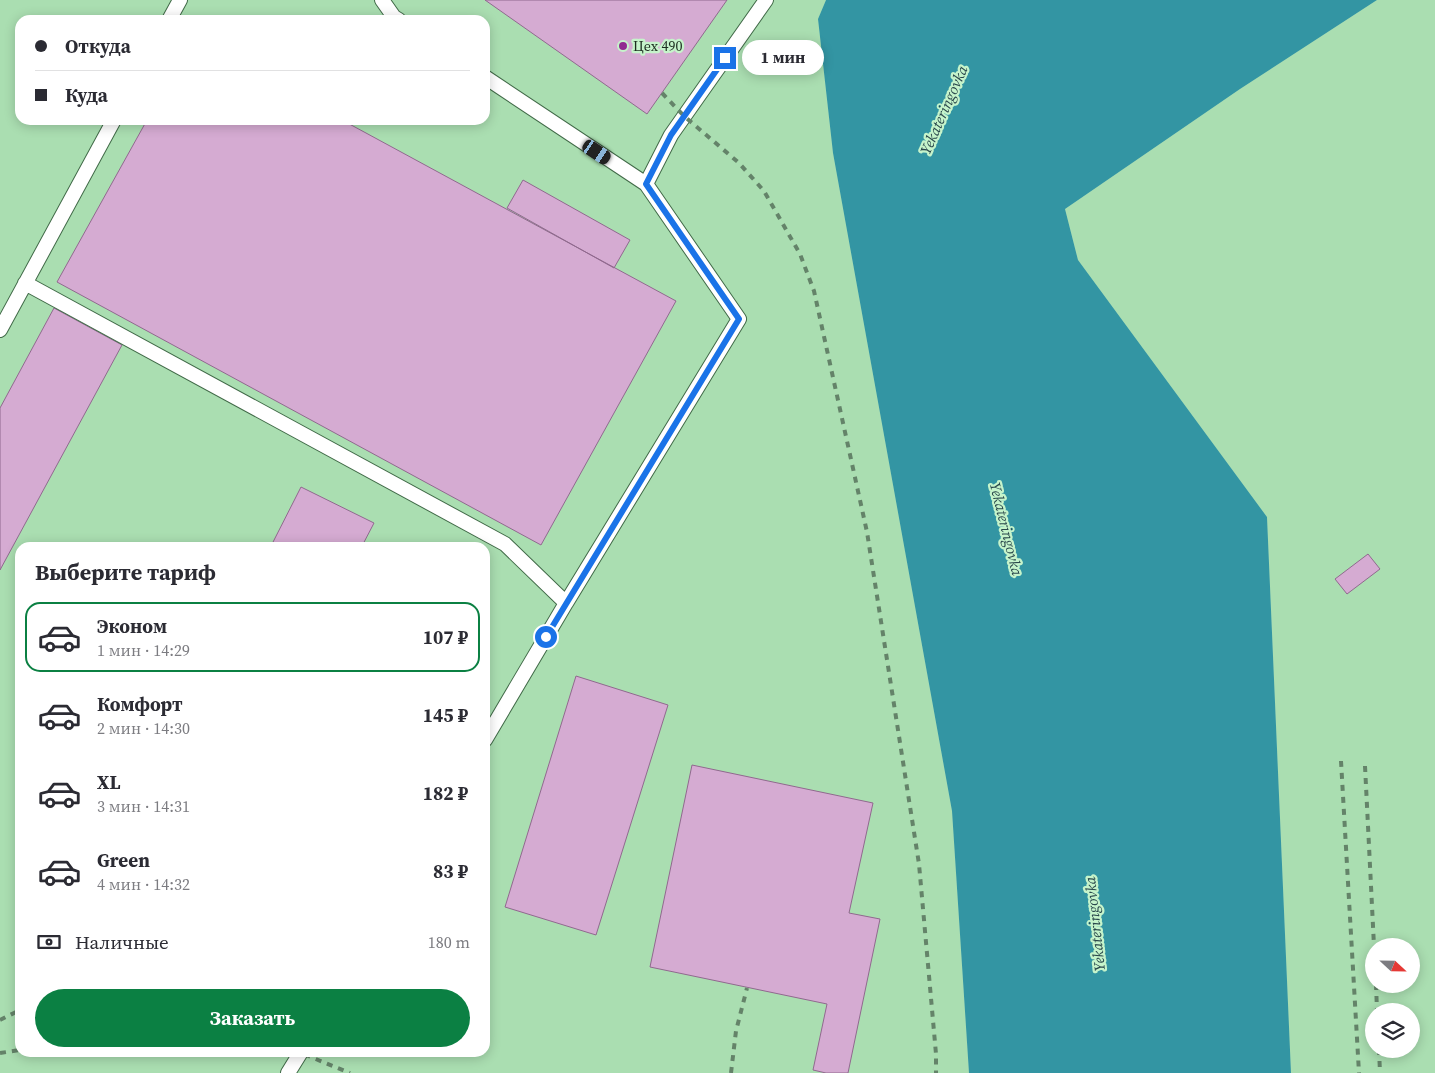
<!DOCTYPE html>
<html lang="ru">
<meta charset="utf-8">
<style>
body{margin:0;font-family:"Source Serif 4",serif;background:#f2f2f3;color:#2b2b33;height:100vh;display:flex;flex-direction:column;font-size:19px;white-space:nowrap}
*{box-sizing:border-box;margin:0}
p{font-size:16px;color:#7c7c81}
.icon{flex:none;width:28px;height:28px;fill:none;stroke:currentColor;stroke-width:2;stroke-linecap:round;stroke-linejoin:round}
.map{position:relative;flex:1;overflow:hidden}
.sheet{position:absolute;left:15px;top:542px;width:475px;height:515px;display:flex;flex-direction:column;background:#fff;border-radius:15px;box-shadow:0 2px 12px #0003}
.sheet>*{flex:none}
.banner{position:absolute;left:15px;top:15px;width:475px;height:110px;border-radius:15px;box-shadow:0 2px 12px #0003;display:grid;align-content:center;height:110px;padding:0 20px;background:#fff}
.needle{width:32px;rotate:112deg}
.tools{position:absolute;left:1365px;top:938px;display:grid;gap:10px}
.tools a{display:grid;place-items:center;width:55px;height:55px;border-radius:50%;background:#fff;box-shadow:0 2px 12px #0003;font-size:25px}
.end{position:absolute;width:22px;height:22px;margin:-11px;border:6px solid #1a73e8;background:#fff;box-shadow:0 0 0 2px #fff}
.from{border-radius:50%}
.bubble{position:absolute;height:35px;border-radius:18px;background:#fff;box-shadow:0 2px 12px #0003;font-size:16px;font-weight:700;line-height:35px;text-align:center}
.car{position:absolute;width:15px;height:30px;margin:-15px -8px;border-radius:6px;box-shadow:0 0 4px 1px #0007;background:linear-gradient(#222 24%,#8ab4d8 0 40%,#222 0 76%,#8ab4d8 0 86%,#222 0)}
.banner b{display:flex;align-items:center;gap:18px;height:48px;font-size:19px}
.banner b+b{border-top:1px solid #e1e1e2}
.banner i{width:12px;height:12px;background:#2b2b33}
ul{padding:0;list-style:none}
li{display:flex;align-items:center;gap:15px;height:70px;margin:0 10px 8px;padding:0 10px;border:2px solid transparent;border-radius:15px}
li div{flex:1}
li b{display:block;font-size:19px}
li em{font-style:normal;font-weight:700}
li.active{border-color:#0b8043}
li>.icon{width:45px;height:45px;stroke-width:1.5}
h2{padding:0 20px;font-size:22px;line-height:60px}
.pay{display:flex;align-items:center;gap:12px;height:55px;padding:0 20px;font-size:19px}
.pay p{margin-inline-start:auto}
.action{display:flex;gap:10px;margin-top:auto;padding:10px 20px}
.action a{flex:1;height:58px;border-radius:30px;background:#0b8043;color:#fff;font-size:20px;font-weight:700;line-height:58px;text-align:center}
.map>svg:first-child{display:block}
</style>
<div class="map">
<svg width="1435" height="1073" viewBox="0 0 1435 1073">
<rect width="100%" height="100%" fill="#b9e6bf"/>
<path fill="#aadeb1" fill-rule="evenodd" d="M0,0H826L818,19L833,153L952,811L969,1073H0ZM20,20H485V120H20ZM20,548H485V1052H20Z
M1377,0H1435V1073H1291L1267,517L1078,260L1065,209L1240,89ZM1374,946H1411V984H1374ZM1374,1011H1411V1049H1374Z"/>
<path fill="#3395a3" d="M826,0H1377L1240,89L1065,209L1078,260L1267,517L1291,1073H969L952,811L833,153L818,19Z"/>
<path fill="#d5abd2" stroke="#90698e" d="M485,0H727L647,114Z
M147,120H342L676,301L541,545L57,282Z
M523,180L630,240L614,268L507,208Z
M54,308L122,345L0,570V408Z
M301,487L374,523L361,548H270Z
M1368,554L1380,569L1347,594L1335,579Z
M576,676L668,705L596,935L505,907Z
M692,765L873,803L849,913L880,919L848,1073H826L813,1070L827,1004L650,967Z"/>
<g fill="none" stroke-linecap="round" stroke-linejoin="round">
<defs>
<path id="lane" d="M382,0L394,17L399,20
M169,20L180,0
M485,77L646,184
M25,283L505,544L566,603L485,740
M0,330L114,120
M566,603L739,319L646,184L671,135L766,0
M288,1073L301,1052"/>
</defs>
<use href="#lane" stroke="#416a48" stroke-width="16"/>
<use href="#lane" stroke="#fff" stroke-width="14"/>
<path stroke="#648369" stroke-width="4" stroke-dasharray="6 6" stroke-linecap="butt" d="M662,93L684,116L739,163L764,191L800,254L814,291L867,532L919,864L936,1054V1073
M1341,761L1359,1073
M1365,766L1374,946
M1376,984L1377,1011
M0,1020L20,1010
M1379,1049L1380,1073
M293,1052L301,1053L350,1073
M0,1053L20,1050
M731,1073L736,1031L747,988"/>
</g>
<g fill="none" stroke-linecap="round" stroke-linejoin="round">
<path stroke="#1a73e8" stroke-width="6" d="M546,637L739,319L646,184L671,135L725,58"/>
</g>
<circle fill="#912b90" stroke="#c6f4cb" stroke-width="2" cx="623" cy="46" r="5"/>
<g text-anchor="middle" stroke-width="4.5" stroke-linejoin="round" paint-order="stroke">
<g font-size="14" fill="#1b2d1e" stroke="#c6f4cb" text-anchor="start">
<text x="633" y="51">Цех 490</text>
</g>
<g font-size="15" font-style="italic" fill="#2a484c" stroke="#c6f4cb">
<text transform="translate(944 110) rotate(-66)" y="5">Yekateringovka</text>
<text transform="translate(1006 529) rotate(76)" y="5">Yekateringovka</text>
<text transform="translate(1095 924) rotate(-96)" y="5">Yekateringovka</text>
</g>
</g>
</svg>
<div class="tools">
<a><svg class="needle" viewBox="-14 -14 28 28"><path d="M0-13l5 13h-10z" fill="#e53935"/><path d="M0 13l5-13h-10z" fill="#7c7c81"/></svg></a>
<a><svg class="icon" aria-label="layers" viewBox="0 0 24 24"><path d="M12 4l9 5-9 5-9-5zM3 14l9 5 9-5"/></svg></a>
</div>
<i class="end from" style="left:546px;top:637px"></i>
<i class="end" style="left:725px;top:58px"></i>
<div class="bubble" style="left:742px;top:40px;width:82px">1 мин</div>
<i class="car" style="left:597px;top:152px;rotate:124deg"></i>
<div class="banner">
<b><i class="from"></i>Откуда</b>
<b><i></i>Куда</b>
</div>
<section class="sheet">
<h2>Выберите тариф</h2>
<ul>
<li class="active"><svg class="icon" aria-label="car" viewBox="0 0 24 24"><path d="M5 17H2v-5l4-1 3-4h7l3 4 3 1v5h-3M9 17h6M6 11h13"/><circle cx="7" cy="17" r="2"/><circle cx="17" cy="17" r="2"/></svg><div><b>Эконом</b><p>1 мин · 14:29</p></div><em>107 ₽</em></li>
<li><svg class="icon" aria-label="car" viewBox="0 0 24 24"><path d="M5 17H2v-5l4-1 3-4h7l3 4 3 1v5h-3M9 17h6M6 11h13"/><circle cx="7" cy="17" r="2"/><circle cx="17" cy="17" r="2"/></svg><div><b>Комфорт</b><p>2 мин · 14:30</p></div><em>145 ₽</em></li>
<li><svg class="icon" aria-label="car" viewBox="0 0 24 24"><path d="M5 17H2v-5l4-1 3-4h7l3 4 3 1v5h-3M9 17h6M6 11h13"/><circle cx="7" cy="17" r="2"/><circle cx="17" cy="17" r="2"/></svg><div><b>XL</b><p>3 мин · 14:31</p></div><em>182 ₽</em></li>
<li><svg class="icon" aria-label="car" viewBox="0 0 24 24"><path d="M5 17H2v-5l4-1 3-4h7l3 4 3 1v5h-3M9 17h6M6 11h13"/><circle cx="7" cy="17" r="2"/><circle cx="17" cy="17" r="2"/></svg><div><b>Green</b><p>4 мин · 14:32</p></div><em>83 ₽</em></li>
</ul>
<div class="pay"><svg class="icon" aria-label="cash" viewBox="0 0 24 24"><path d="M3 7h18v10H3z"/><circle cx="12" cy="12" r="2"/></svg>Наличные<p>180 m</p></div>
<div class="action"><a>Заказать</a></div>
</section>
</div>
